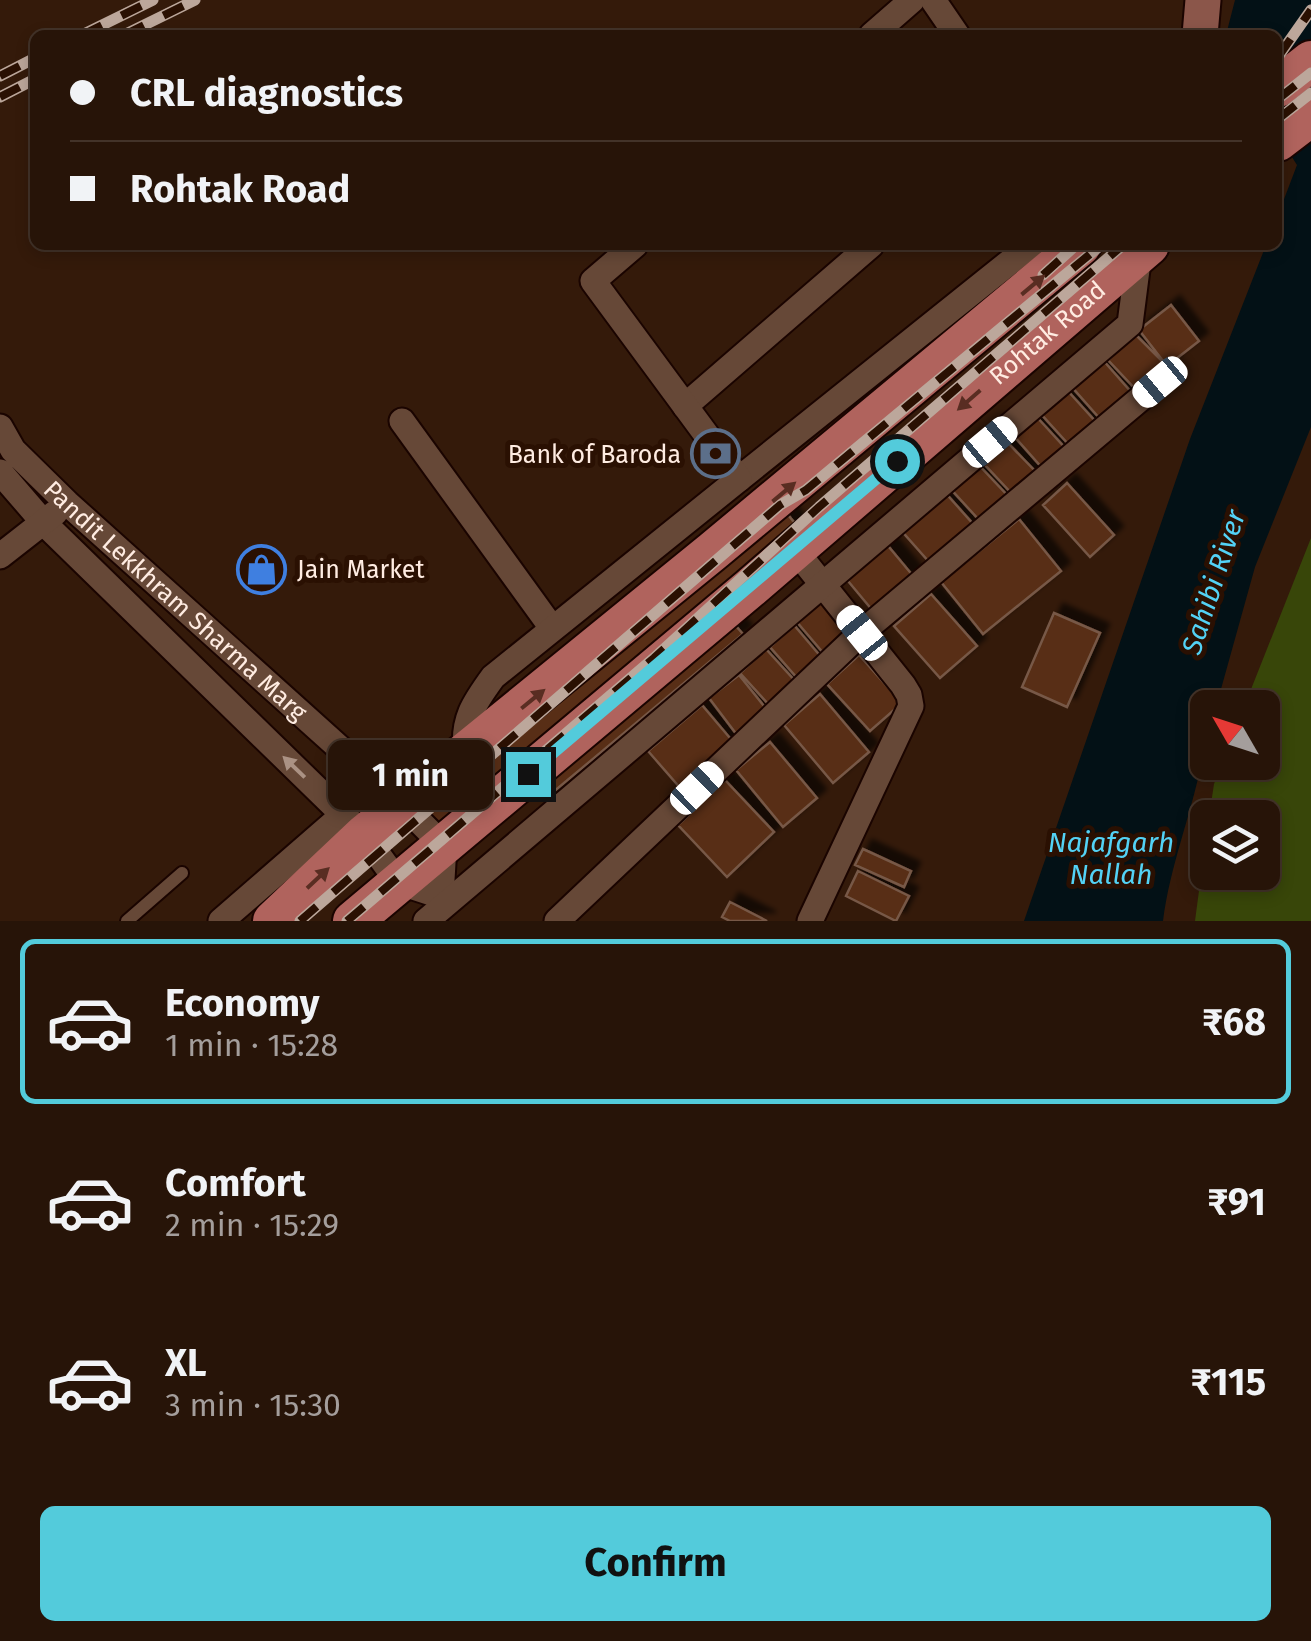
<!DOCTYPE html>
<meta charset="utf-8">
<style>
body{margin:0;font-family:"Fira Sans",sans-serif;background:#332116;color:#f1f3f6;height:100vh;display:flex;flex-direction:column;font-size:38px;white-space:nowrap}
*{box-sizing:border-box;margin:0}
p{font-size:32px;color:#a49e9c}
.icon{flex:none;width:55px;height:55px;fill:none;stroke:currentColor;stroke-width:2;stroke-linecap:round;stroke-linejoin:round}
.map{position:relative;height:921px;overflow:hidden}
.side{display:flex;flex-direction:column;background:#271408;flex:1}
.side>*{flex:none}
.top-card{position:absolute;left:30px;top:30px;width:1252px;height:220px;border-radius:15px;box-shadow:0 5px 15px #0003,0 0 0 2px #433329;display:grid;align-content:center;height:220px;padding:0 40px;background:#271408}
.needle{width:65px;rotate:309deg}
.tools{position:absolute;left:1190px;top:690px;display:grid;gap:20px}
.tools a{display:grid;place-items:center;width:90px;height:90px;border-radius:15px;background:#271408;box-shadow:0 5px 15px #0003,0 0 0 2px #433329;font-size:50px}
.end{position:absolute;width:45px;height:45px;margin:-22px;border:12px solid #53cbdb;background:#111;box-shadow:0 0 0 5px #111}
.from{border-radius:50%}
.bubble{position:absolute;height:70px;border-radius:15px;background:#271408;box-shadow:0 5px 15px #0003,0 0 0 2px #433329;font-size:32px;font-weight:700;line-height:70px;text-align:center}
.car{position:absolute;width:30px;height:60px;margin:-30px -15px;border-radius:12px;box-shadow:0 0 8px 2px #0007;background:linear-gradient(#fff 24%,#345 0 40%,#fff 0 76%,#345 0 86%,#fff 0)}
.top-card b{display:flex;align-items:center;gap:35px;height:95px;font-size:38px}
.top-card b+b{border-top:2px solid #433329}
.top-card i{width:25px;height:25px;background:#f1f3f6}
ul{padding:18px 0 0;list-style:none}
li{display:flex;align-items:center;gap:30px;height:165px;margin:0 20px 15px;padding:0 20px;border:5px solid transparent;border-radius:15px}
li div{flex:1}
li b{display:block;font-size:38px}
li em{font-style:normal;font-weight:700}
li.active{border-color:#53cbdb}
li>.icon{width:90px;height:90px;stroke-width:1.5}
.primary-button{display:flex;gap:20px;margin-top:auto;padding:20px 40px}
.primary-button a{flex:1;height:115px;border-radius:15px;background:#53cbdb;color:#111;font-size:40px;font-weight:700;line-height:115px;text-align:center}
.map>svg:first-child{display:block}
</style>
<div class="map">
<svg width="1311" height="921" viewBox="0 0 1311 921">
<defs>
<filter id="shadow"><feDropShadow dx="9" dy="-9" stdDeviation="2.5" flood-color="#0009"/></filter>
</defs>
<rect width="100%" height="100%" fill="#341a0a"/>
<path fill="#384609" d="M1311,538V921H1195L1207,830L1208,872H1262V818L1209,817L1214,784L1222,763L1262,762V708L1244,707Z"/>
<path fill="#031116" d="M1235,0H1311V427L1255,567L1216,707L1208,708C1207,780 1172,849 1163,921H1024L1190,439L1266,245H1278V215L1297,165L1278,135V35H1226Z"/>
<path fill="#582e14" stroke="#775847" stroke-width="2.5" filter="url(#shadow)" d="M1171,305L1199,341L1167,366L1139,330Z
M1135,334L1167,366L1139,393L1108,360Z
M1102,359L1132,393L1101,420L1071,386Z
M1067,390L1096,422L1070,446L1041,414Z
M1035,415L1067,450L1044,470L1013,435Z
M1008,443L1037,473L1014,496L985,465Z
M975,461L1008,496L980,521L948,486Z
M1067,483L1114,535L1090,557L1043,505Z
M942,489L974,525L930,563L899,528Z
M780,505L807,538L721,609L743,634L546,798L529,777L446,847L414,808Z
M1019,519L1061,571L983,634L941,582Z
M884,541L914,577L873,611L843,575Z
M931,594L977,646L940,678L894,626Z
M826,595L856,629L825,655L796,621Z
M1054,613L1100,633L1067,707L1022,687Z
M794,625L822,658L798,679L770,647Z
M766,649L796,682L770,706L740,673Z
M859,655L902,703L870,731L827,684Z
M739,675L768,711L737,735L709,698Z
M820,694L869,752L833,783L784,725Z
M702,705L735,744L682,790L648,751Z
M770,742L817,798L783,827L736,770Z
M725,780L774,832L727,877L678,825Z
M863,849L911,871L904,887L855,865Z
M858,871L909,896L896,921L846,896Z
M730,902L767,921H730L722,917Z"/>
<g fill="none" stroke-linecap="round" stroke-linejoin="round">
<defs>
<path id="lane" d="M127,921L182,873"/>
<g id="street">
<path d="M933,0L957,35"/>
<path d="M872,35L912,0"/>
<path d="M685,406L871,245"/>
<path d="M402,421L552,628"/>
<path id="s1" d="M0,427L13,450L67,503L403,805L444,846L441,896L398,882L364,835L44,523L0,472"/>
<path d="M739,479L1031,245"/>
<path d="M795,550L903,685L909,695L911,706L810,921"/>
<path d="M0,556L55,513"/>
<path d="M466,753C462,720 474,703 493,677L739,479L593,281L635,245"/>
<path d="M221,921L343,815"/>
<path d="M426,921L1130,324L1139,254"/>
<path d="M557,921L861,633L1159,383"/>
</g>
<path id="secondary" d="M1200,35L1203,0"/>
<g id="primary">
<path d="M1278,87L1311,61"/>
<path d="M1278,141L1311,116"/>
<path d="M273,921L364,835L713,551L1081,245"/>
<path id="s2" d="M353,921L749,589L1149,245"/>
</g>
</defs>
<use href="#lane" stroke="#1a0400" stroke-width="16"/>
<use href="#street" stroke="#1a0400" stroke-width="29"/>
<use href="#secondary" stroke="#1a0400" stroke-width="39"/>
<use href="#primary" stroke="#1a0400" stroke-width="44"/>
<use href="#lane" stroke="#664837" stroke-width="12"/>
<use href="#street" stroke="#664837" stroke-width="25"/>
<use href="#secondary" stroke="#8b564a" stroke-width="35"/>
<use href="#primary" stroke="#b0635d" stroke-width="40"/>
<defs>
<path id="rail" d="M82,35L153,0
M124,35L195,0
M1278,57L1311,10
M0,76L35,58
M0,97L35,79
M1278,99L1311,73
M1278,119L1311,93
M1043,275L1076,245
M300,921L780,505L806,490L1101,245
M347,921L654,658L819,507L1123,245"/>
</defs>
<use href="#rail" stroke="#bca79b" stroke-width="11"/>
<use href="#rail" stroke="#2a1002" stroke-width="8" stroke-dasharray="22" stroke-linecap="butt"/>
</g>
<defs><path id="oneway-solid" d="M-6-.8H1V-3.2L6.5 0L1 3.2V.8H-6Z" transform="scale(2.5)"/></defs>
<g fill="#592d22">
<use href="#oneway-solid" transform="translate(1033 285) rotate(-40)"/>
<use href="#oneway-solid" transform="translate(969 400) rotate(139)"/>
<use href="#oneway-solid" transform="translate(784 492) rotate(-40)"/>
<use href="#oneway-solid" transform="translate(533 699) rotate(-39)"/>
<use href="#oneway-solid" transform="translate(318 878) rotate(-43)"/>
</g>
<use fill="#ab9284" href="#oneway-solid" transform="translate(294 767) rotate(-136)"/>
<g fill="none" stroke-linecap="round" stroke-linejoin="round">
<path stroke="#53cbdb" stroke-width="12" d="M528,774L897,461"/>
</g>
<defs>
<symbol id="bank-ring" viewBox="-11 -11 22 22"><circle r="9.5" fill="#2a1002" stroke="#5c6f8a" stroke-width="1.5"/><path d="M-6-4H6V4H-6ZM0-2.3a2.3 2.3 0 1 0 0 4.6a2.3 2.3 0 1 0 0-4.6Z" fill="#5c6f8a"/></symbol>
<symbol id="shop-ring" viewBox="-11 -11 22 22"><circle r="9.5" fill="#2a1002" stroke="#3f7fe0" stroke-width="1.5"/><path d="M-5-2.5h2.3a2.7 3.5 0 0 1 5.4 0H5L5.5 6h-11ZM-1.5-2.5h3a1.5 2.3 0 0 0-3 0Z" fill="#3f7fe0"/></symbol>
</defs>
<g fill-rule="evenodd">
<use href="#bank-ring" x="688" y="426" width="55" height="55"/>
<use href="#shop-ring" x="234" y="542" width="55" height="55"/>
</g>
<g text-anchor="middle" stroke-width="10" stroke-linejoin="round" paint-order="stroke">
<g font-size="25" fill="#ffece2" stroke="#2a1002">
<text dy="9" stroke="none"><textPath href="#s2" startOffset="910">Rohtak Road</textPath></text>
<text dy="9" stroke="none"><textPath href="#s1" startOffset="248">Pandit Lekkhram Sharma Marg</textPath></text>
</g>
<g font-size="25" fill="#ffece2" stroke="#2a1002" text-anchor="end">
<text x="681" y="463">Bank of Baroda</text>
<text x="297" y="578" text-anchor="start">Jain Market</text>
</g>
<g font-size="28" font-style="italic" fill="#53d2f5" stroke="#2a1002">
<text transform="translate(1213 582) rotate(-72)" y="10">Sahibi River</text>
<text x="1111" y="852">Najafgarh<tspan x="1111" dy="32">Nallah</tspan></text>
</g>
</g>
</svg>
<div class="tools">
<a><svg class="needle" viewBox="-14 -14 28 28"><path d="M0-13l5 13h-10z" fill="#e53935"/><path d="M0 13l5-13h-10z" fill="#a49e9c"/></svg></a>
<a><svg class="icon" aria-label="layers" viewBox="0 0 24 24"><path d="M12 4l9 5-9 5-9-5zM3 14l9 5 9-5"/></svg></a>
</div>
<i class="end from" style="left:897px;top:461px"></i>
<i class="end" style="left:528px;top:774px"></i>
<div class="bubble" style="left:328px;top:740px;width:165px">1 min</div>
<i class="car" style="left:1160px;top:382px;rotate:230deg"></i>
<i class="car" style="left:990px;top:442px;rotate:50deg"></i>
<i class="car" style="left:862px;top:633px;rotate:321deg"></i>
<i class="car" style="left:697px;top:788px;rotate:46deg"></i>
<div class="top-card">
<b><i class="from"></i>CRL diagnostics</b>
<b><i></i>Rohtak Road</b>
</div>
</div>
<section class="side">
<ul>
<li class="active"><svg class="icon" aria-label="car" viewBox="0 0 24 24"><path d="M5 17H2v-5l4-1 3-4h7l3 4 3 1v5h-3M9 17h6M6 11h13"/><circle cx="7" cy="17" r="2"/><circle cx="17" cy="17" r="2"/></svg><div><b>Economy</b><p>1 min · 15:28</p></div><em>₹68</em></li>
<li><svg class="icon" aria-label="car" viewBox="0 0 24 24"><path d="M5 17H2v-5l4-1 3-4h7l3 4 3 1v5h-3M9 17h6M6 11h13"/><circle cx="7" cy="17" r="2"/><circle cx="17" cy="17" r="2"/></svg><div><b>Comfort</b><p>2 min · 15:29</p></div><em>₹91</em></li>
<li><svg class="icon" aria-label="car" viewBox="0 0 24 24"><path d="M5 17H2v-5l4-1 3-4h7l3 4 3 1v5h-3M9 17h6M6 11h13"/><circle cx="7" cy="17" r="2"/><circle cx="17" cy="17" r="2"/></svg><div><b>XL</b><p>3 min · 15:30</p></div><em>₹115</em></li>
</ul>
<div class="primary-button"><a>Confirm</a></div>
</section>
